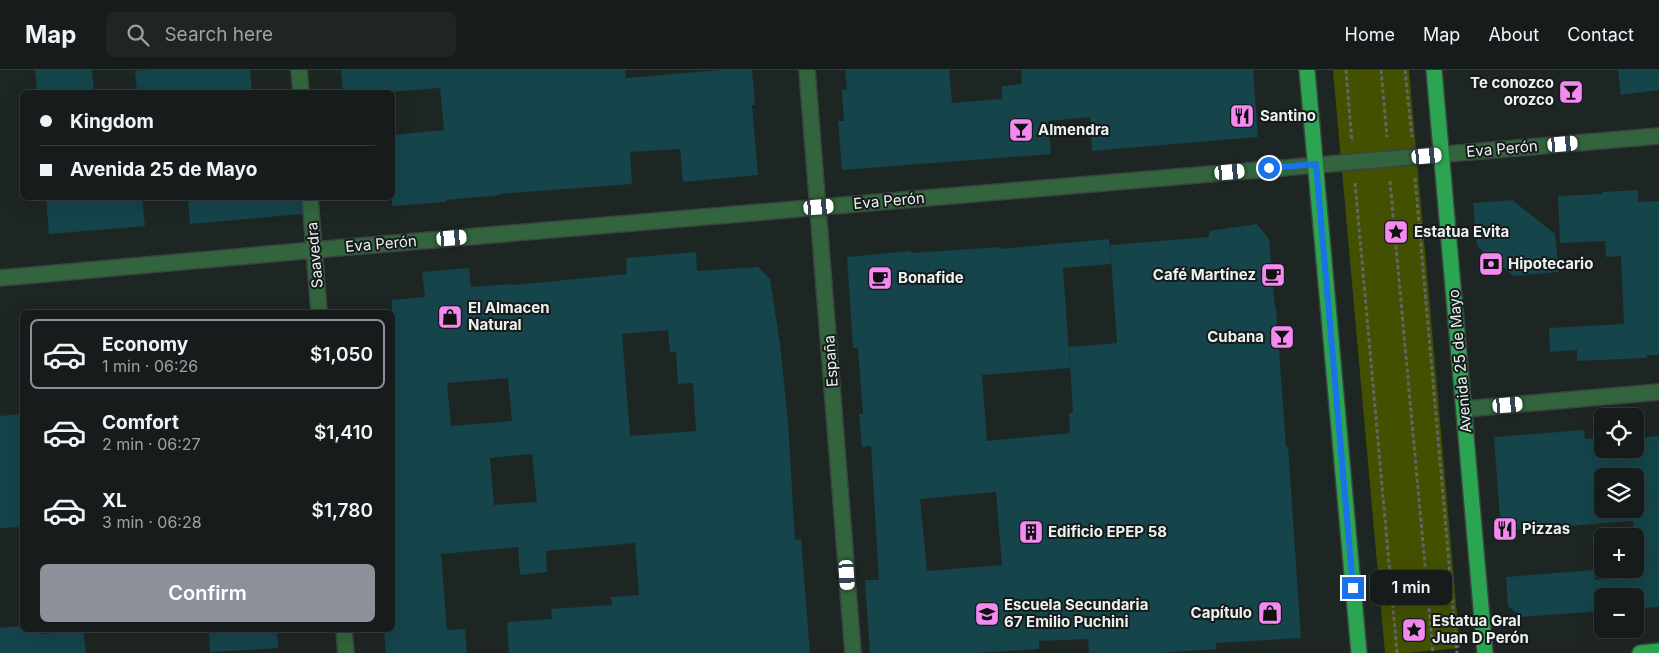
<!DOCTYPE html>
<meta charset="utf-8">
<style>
body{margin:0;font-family:Inter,sans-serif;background:#1f2524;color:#f1f3f6;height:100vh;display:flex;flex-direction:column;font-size:19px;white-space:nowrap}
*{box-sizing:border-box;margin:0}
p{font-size:16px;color:#9ea1a3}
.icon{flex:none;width:28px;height:28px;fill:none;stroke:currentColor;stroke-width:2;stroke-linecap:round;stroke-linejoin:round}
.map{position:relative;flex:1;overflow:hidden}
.drawer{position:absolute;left:20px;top:240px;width:375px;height:322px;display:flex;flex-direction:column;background:#161c1b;border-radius:8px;box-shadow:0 5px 20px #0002,0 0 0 1px #353a3a}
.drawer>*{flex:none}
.banner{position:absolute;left:20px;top:20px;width:375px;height:110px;border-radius:8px;box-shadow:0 5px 20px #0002,0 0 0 1px #353a3a;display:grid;align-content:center;height:110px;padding:0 20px;background:#161c1b}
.controls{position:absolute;left:1594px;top:338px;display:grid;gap:10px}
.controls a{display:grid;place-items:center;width:50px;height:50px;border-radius:8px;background:#161c1b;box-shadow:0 5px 20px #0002,0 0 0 1px #353a3a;font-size:25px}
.end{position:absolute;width:22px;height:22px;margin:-11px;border:6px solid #1a73e8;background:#fff;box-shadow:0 0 0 2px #fff}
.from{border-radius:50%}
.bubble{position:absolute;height:35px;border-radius:8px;background:#161c1b;box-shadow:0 5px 20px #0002,0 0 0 1px #353a3a;font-size:16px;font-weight:600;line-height:35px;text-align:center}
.car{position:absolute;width:15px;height:30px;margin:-15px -8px;border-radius:6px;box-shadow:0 0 4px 1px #0007;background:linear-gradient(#fff 24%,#345 0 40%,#fff 0 76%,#345 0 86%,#fff 0)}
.banner b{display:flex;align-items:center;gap:18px;height:48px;font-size:19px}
.banner b+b{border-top:1px solid #353a3a}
.banner i{width:12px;height:12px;background:#f1f3f6}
ul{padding:9px 0 0;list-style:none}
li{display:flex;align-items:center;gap:15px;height:70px;margin:0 10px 8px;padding:0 10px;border:2px solid transparent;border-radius:8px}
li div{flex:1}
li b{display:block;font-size:19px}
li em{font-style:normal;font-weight:600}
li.current{border-color:#8c9099}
li>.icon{width:45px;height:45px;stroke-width:1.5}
.button{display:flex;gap:10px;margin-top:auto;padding:10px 20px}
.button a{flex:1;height:58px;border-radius:8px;background:#8c9099;color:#fff;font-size:20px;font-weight:600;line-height:58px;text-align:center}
header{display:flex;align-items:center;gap:30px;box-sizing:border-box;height:70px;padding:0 25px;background:#161c1b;border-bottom:1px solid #353a3a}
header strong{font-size:24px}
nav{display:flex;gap:28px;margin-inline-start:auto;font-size:18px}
.search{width:350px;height:45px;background:#1f2524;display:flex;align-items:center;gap:12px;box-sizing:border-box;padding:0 18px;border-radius:8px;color:#9ea1a3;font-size:19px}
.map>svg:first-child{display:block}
</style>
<header>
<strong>Map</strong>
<div class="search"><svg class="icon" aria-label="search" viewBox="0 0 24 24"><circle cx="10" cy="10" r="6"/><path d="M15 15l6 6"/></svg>Search here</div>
<nav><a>Home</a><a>Map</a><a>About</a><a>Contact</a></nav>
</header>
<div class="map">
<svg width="1659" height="583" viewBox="0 0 1659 583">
<rect width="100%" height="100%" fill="#1e2624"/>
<path fill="#435000" d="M1333,0H1409L1460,578L1405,583H1385Z"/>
<path fill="#15444b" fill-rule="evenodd" d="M35,0H92L94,22H37Z
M150,0H250L252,22H137L135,1Z
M341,0H625L626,8L720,0H752L755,35H752L758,105L683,112L680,79L630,82L632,114L499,124L500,125L446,130V132L392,136V65L444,60L440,18L391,22H343Z
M845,0H949L952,33L1002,29V16L1022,14L1021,0H1253L1258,67L1092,81L1090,47L1048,51L1051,84L842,100L838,51H844L842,20H847Z
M1618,0H1659V20L1621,25Z
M1638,120V132L1659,131V285H1647V288L1577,291V280L1550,282L1549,258L1624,254L1621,186L1606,187L1605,171L1560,173L1558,126L1603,124V122Z
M46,128H142L145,156L49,164Z
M188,128H301L302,144L190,154Z
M1512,130L1555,164L1559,202L1514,206L1477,176L1473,133Z
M1257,154L1269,169L1275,238H1276L1286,377H1288L1301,568L1216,573V579L1161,583H1089L1088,569L1039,571V579L977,583H870L865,510H879L871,376L862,377L859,344H863L858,278H853L847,187L911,181V183L1000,177L1001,179L1109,169L1111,194L1063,198L1070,298L982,305L987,371L1070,363L1069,343H1073L1069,277L1117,273L1110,175L1209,167V161ZM996,422L1002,495L927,501L920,429Z
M696,182L697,201L758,197L770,209L780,274L788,352L795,470L801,469L810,583H509L507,552L552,549L551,539L612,535L611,527L639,525L635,473L546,481L547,502L520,505L518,477L441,484L447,560L465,559L467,583H386L384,560H392V230L425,227L422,202L469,198L471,217L515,214V215L627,204L626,188ZM668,260L670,282H676L678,314L693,313L696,361L630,366L622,264ZM508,308L512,351L451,356L447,313ZM532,384L537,432L494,435L490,388Z
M22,344V457L0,458V346Z
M1584,360L1585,369L1602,367V379H1635V368L1659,366V537L1635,538V526H1602V541L1521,547L1508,536L1506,507L1594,500L1595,510L1637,506L1633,451L1501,461L1494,367ZM1602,406H1635V439H1602Z
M22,556V560H42L43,564L83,560L86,583H0V558Z
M209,560H277L278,578L210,582Z"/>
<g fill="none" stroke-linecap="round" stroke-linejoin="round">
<defs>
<path id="minor" d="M299,0L301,22
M807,0L853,583
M310,128L319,242
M0,208L314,180L1659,66
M1464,339L1659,322
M344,560L346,583"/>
<path id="major" d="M1307,0L1359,583
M1434,0L1485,583
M1640,583L1659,581"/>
</defs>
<use href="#minor" stroke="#3b4341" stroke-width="18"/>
<use href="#major" stroke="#3b4341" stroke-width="18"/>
<path stroke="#5f6665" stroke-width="3" stroke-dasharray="4 2.5" stroke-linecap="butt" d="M1346,0L1352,72
M1381,0L1387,67
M1405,0L1412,67
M1415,108L1457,583
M1390,111L1433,583
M1355,113L1397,583"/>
<use href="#minor" stroke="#32653d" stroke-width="15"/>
<use href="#major" stroke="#2ca552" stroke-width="15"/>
</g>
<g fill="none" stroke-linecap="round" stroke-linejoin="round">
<path stroke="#1a73e8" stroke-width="6" d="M1269,98L1316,94L1353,518"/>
</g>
<defs>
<symbol id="bar-square" viewBox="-11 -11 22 22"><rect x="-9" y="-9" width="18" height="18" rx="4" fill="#f389f1" stroke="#151c1b"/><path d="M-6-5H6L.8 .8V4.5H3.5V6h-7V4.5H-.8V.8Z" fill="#111"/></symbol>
<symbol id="restaurant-square" viewBox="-11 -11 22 22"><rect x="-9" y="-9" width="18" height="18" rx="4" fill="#f389f1" stroke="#151c1b"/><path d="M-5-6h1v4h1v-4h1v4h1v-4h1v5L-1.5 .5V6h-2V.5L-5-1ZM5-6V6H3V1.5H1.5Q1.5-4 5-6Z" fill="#111"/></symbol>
<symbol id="sight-square" viewBox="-11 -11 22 22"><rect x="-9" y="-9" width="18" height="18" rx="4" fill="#f389f1" stroke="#151c1b"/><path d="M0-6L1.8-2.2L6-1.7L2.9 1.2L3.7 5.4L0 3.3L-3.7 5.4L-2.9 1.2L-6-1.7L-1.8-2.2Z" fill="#111"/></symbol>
<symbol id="bank-square" viewBox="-11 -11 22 22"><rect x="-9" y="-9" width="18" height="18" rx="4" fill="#f389f1" stroke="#151c1b"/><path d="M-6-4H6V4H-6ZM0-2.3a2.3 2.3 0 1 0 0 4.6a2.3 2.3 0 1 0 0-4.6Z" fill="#111"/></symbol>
<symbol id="cafe-square" viewBox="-11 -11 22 22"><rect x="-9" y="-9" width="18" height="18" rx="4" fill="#f389f1" stroke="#151c1b"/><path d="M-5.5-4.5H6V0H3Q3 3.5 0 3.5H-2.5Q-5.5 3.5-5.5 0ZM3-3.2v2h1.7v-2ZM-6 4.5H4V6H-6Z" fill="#111"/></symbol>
<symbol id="shop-square" viewBox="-11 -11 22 22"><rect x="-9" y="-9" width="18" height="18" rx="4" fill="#f389f1" stroke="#151c1b"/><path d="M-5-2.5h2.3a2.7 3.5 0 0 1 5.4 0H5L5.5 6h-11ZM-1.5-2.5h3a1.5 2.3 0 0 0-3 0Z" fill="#111"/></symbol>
<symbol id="building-square" viewBox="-11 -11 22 22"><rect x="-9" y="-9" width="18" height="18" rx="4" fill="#f389f1" stroke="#151c1b"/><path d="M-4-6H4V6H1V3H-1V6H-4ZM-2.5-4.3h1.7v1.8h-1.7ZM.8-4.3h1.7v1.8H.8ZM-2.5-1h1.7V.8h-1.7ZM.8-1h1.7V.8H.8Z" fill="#111"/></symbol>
<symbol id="school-square" viewBox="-11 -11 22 22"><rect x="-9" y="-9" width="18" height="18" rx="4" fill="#f389f1" stroke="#151c1b"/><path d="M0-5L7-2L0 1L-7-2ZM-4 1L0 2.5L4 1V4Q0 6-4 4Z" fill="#111"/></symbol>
</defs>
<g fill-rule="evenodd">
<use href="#bar-square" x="1557" y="8" width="28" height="28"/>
<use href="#restaurant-square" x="1228" y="32" width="28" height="28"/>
<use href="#bar-square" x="1007" y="46" width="28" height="28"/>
<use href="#sight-square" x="1382" y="148" width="28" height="28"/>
<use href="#bank-square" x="1477" y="180" width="28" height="28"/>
<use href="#cafe-square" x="1259" y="191" width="28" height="28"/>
<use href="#cafe-square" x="866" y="194" width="28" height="28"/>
<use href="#shop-square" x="436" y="233" width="28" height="28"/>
<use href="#bar-square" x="1268" y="253" width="28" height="28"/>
<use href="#restaurant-square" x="1491" y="445" width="28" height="28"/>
<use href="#building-square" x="1017" y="448" width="28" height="28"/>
<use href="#shop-square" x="1256" y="529" width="28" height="28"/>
<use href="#school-square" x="973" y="530" width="28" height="28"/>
<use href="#sight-square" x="1400" y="546" width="28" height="28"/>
</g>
<g text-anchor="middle" stroke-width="4" stroke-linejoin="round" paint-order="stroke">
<g font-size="15" font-weight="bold" fill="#edf2f1" stroke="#151c1b" text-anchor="start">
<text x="1554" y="18" text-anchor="end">Te conozco<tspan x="1554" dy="17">orozco</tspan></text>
<text x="1260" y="51">Santino</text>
<text x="1038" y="65">Almendra</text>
<text x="1414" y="167">Estatua Evita</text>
<text x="1508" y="199">Hipotecario</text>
<text x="1256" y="210" text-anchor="end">Café Martínez</text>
<text x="898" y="213">Bonafide</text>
<text x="468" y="243">El Almacen<tspan x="468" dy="17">Natural</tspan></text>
<text x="1264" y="272" text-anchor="end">Cubana</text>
<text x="1522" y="464">Pizzas</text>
<text x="1048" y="467">Edificio EPEP 58</text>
<text x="1004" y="540">Escuela Secundaria<tspan x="1004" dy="17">67 Emilio Puchini</tspan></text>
<text x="1252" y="548" text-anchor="end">Capítulo</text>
<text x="1432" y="556">Estatua Gral<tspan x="1432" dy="17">Juan D Perón</tspan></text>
</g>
<g font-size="15" fill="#edf2f1" stroke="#151c1b">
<text transform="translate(1502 79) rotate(-5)" y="5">Eva Perón</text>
<text transform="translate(889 131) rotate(-5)" y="5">Eva Perón</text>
<text transform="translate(381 174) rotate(-5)" y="5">Eva Perón</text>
<text transform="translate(315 185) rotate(-95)" y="5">Saavedra</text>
<text transform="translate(831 291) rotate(-94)" y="5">España</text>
<text transform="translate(1460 291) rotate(-95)" y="5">Avenida 25 de Mayo</text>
</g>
</g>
</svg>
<div class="controls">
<a><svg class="icon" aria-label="locate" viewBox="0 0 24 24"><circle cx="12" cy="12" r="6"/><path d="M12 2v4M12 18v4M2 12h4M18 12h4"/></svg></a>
<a><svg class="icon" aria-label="layers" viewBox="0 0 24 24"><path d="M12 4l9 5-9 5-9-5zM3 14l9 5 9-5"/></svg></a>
<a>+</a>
<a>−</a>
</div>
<i class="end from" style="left:1269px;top:98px"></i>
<i class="end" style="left:1353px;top:518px"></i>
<div class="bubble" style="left:1370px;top:500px;width:82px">1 min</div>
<i class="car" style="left:1563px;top:74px;rotate:85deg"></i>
<i class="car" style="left:1427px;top:86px;rotate:85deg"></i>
<i class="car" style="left:1230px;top:102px;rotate:85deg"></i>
<i class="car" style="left:819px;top:137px;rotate:85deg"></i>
<i class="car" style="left:452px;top:168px;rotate:85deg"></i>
<i class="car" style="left:1508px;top:335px;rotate:85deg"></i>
<i class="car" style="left:847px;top:505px;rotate:176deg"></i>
<div class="banner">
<b><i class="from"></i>Kingdom</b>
<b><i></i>Avenida 25 de Mayo</b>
</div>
<section class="drawer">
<ul>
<li class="current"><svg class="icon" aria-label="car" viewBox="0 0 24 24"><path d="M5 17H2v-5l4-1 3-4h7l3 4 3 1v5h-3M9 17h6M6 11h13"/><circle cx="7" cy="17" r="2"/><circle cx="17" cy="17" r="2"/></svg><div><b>Economy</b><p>1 min · 06:26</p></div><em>$1,050</em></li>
<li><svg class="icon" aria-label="car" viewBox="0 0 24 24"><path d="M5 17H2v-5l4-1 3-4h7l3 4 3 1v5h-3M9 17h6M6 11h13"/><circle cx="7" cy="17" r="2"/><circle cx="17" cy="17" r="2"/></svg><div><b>Comfort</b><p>2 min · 06:27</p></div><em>$1,410</em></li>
<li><svg class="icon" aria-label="car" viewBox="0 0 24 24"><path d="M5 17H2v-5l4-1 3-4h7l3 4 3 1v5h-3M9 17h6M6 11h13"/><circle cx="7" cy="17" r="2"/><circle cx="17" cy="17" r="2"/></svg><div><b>XL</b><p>3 min · 06:28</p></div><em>$1,780</em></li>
</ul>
<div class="button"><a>Confirm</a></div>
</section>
</div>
